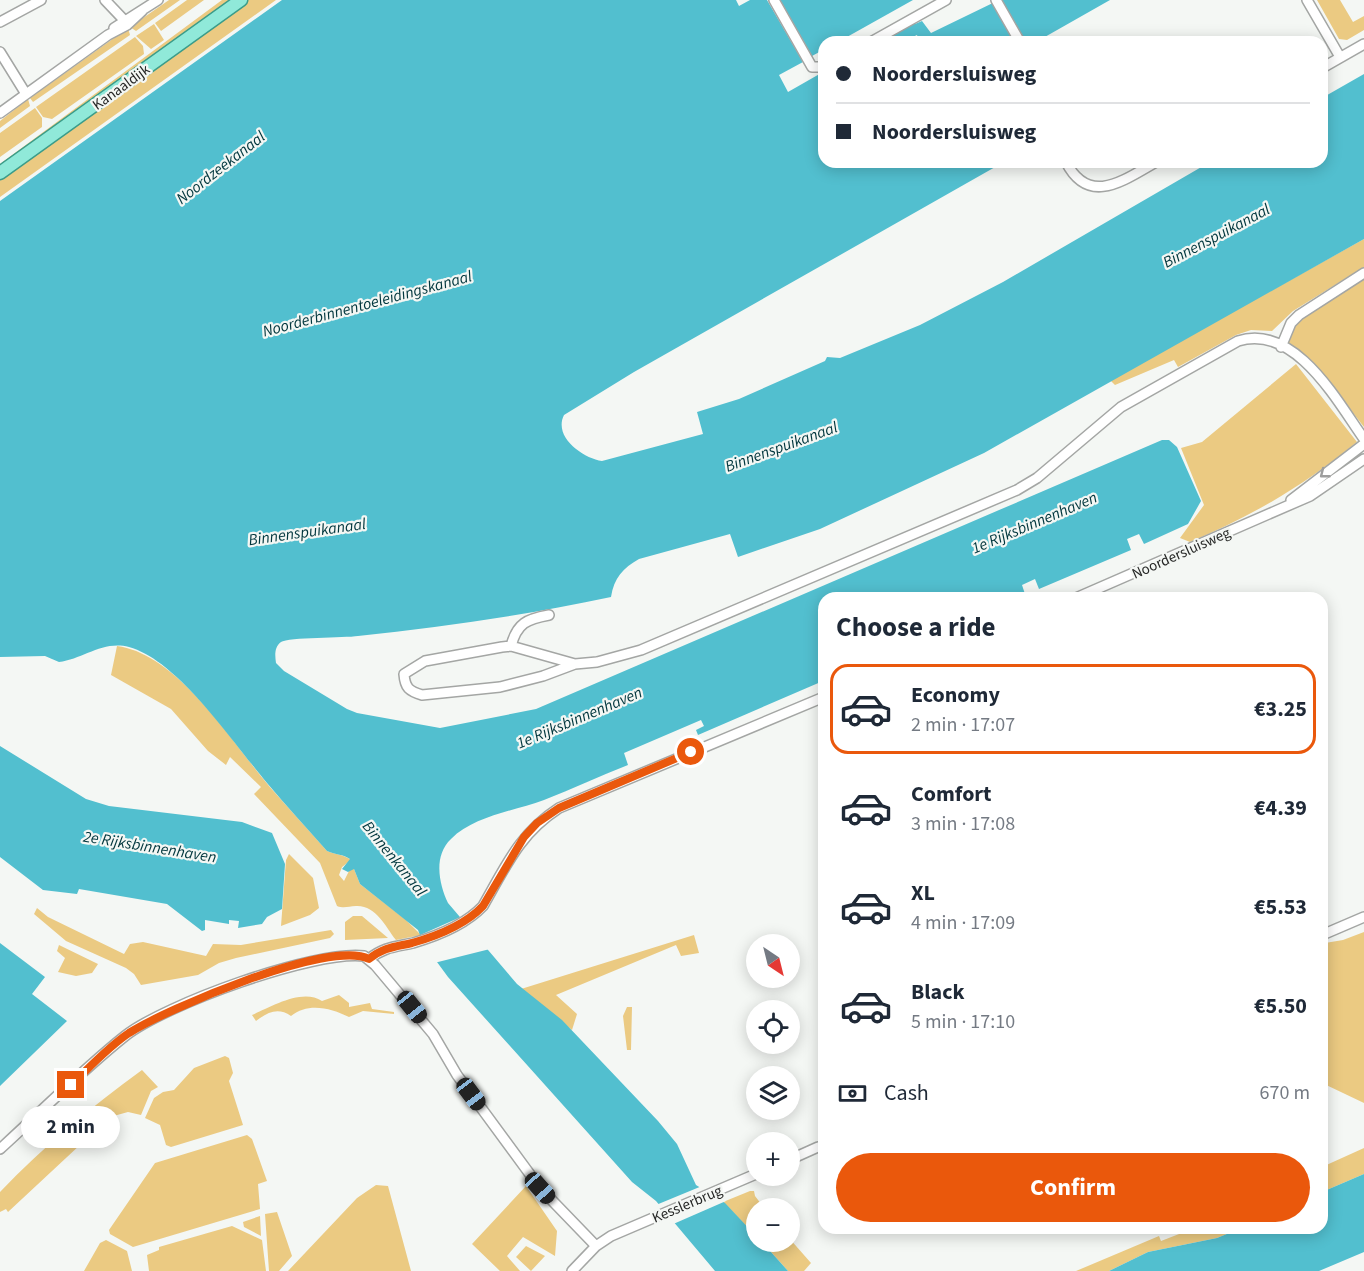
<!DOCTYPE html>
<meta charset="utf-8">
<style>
body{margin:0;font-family:"Source Sans 3",sans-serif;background:#f2f2f3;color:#1f2937;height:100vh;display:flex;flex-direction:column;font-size:22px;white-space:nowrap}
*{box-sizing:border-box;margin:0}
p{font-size:20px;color:#747a83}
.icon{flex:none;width:33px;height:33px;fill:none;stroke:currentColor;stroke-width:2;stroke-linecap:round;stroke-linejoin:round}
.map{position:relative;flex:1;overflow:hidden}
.details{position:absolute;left:818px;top:592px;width:510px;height:642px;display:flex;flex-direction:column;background:#fff;border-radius:18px;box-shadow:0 3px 15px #0003}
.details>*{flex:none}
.top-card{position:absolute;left:818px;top:36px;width:510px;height:132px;border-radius:18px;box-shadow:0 3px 15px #0003;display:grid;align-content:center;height:132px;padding:0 18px;background:#fff}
.needle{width:39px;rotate:145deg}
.tools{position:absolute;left:746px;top:934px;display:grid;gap:12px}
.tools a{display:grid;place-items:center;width:54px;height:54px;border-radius:50%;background:#fff;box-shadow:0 3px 15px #0003;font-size:30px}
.end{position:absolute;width:27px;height:27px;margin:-14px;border:8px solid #ea580c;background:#fff;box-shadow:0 0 0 3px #fff}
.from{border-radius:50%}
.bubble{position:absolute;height:42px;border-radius:21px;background:#fff;box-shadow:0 3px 15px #0003;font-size:20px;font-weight:700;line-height:42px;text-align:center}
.car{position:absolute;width:18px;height:36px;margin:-18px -9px;border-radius:8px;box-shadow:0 0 4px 2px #0007;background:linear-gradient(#222 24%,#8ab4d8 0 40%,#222 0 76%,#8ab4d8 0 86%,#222 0)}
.top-card b{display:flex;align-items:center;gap:21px;height:57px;font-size:22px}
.top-card b+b{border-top:2px solid #e0e1e3}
.top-card i{width:15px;height:15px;background:#1f2937}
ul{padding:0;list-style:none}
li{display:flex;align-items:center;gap:18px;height:90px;margin:0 12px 9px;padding:0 6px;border:3px solid transparent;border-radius:18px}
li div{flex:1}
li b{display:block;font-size:22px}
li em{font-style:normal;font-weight:700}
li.selected{border-color:#ea580c}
li>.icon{width:54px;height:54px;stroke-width:1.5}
h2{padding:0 18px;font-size:27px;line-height:72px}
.pay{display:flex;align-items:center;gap:15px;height:66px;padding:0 18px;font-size:22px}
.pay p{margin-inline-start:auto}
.primary-button{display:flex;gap:12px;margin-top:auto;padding:12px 18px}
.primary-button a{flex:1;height:69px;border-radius:36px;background:#ea580c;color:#fff;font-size:24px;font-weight:700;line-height:69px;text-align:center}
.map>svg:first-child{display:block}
</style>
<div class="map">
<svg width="1364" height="1271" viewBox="0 0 1364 1271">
<rect width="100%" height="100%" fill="#f4f7f4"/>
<path fill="#ebca82" d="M169,0H180L136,31L130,27Z
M187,0H204L161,31L155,23Z
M222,0H234L0,168V164Z
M248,0H276L0,197V178Z
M1317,0H1340L1353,22L1364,16V30L1347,40L1339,39Z
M154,24L164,40L151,49L136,36Z
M128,28L130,35L33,102L30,98Z
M135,37L143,46L144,54L52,119L43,117L36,107Z
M28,99L30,106L0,128V121Z
M35,108L42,118V127L0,157V133Z
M1364,239V267L1293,311L1272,331L1251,330L1236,335L1178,367L1174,360L1115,385L1110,380Z
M1364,277V427L1313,362L1288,343L1293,325Z
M1296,364L1357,442C1305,485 1252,516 1190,542L1180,538L1204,505L1181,448L1202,442Z
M117,646C178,654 231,741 269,786C288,808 308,829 327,851C336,855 343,854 351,860L342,867L339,875L344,881L350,869H354L360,884L406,920L421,935L396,940C385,926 376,905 356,906C348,906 345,909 337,906L320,863L254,794L261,787L230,757L226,765L208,751L171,709L111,675Z
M289,854L313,878L319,908L310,915L281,926L286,860Z
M37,908L48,917L124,954L130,944L143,942L206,956L213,944L241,945L331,930L334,934L330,938L236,958L219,963L198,975L141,985L134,974L126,968L66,941L34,914Z
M353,916H362L388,938L345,940V922Z
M1364,932V1103L1322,1083V950L1325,943L1343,940Z
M694,935L699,953L681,956L676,945L556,995L577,1014L572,1030L521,989Z
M59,945L98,964L92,973L76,976L58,972L65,958L57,951Z
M339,995L349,1003V1007L370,1003L372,1009L394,1012V1014L363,1011L349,1017C331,1008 308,1002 291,1016C278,1007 268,1012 256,1021L252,1015C271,1007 302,988 322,1001Z
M627,1007H632L631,1050H627L623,1016Z
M225,1056L229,1058L233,1073L229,1081L243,1125L171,1147L166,1145L160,1125L145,1118L154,1098L163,1092L174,1090L194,1068Z
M142,1070L158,1087L151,1091L141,1115L128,1112L110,1117L8,1212L6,1209L0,1212V1192C44,1146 91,1107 142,1070Z
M247,1135L252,1139L267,1181L258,1184L260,1209L133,1247L110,1234L109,1230L155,1163Z
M1364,1148V1174L1322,1192V1167Z
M376,1185L388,1186L411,1271H288L357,1198Z
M526,1186L557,1231L555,1256L523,1237L507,1256L520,1271H500L472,1244Z
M750,1191H754L755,1196L765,1209H756V1236L723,1202Z
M277,1212L292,1256L279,1271H269L265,1214Z
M260,1216L261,1236L244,1227L243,1222Z
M232,1226L262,1240L266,1271H149L147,1255L159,1250V1247Z
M1192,1229H1239L1217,1238L1148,1252L1109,1271H1076L1159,1236L1161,1241Z
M789,1238L811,1263L804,1271H788L762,1242H789Z
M106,1240L127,1251L132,1271H84L100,1243Z
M526,1246L545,1256L531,1271L516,1257Z"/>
<path fill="#52bfcf" d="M282,0H736L739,6L750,0H767L803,62L779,75L788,92L823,72L824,162H1004L634,372L564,415C553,437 583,458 602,461L703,434L697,412L739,399L825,361L827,357L840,358L920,325L1003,282L1210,162H1322V98L1364,74V239L984,453L820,529L738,557L730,534L639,559C623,568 614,578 611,597C527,615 444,627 358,636C345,638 288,637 281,642C274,647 275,656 276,663L284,671L347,709L357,713L440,728L536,709L1162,440H1169L1177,447L1201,501L1188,524L1144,544L1139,534L1127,539L1131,550L1039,589L1035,579L1022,585L1025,594L1014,598H824L823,681L698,735L696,730L704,726L701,720L624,753L628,765C600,776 572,789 544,800C514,811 474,816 451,839C433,856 439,884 448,903L517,984L562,1020L658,1121L677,1144L696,1185L725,1203L756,1236V1242H762L788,1271H715L656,1201L632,1182L448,977L423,943L418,930L360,884L354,869L348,872L342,869L350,859C343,854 336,855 327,851C307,828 286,806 267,783C233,743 179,661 129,647C103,640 83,659 59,662L45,656L0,657V201Z
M780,0H913L838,42H824L823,50L812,56Z
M999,0H1110L1036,42H909L918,38L917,35L902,42H876L913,21L915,24L922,21L931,33Z
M0,746L86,799L109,806L242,822L272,833L285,864L282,909L267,917L262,924L238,928L239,921L229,920V924L205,920V930L202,931L167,904L79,889L77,894L43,890L0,857Z
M0,943L45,977L32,994L67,1021L0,1086Z
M1364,1174V1252L1319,1271H1109L1148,1252L1217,1238L1239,1229L1322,1228V1192Z"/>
<path fill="#f4f7f4" d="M463,916L490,949L434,963L420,944L418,936Z
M702,1186L726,1201L671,1225L656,1205Z"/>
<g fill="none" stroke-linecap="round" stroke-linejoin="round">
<defs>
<path id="minor" d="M105,0L124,20
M774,0L812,67H824
M996,0L1020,42
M1307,0L1340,57
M0,22L41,0
M114,28L158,0
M871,42L946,0
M0,52L26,94
M1322,68L1364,44
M0,113L108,35L127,25L142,11
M1066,162C1089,207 1124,180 1156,162
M1281,347L1291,323L1299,315L1364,273
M1291,500L1364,444
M1076,598L1310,496L1364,459
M511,646C517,623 527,619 549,615
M575,664L511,646L502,647L425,661L404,674C405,688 409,691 422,695L500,687L543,676L575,664L597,662L641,650L1017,490L1037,478L1121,407L1238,341C1295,323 1337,401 1364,439
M1322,935L1364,917
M369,959C384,947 395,947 413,943C437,936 466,924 483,906C506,866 519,834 559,808L824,697
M0,1149C41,1112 81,1071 125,1036C164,1005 314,950 364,956L375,965L433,1034L457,1075L540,1188L596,1246
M789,1160L818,1147
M572,1271L596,1246L611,1236L756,1174"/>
<path id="major" d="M0,173L241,0"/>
</defs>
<use href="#minor" stroke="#a4a6a4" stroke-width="12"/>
<use href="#major" stroke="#3b9c8a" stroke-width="15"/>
<use href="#minor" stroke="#fff" stroke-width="9"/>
<use href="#major" stroke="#90e9d9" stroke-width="12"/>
</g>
<defs><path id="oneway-chevron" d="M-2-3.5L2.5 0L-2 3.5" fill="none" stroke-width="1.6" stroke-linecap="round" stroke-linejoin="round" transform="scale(1.5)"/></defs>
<use stroke="#9e9e9e" href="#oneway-chevron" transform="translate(1324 474) rotate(142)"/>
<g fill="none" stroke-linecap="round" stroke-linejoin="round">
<path stroke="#ea580c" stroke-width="8" d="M71,1085C89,1068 108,1047 129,1033C167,1009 329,939 369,959C384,947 395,947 412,943C437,936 466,924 483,906L524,837L537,823L559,808L691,752"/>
</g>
<g text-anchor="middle" stroke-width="4.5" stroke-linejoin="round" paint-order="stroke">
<g font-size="15" fill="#272827" stroke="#f4f7f4">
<text transform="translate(121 87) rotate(-36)" y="5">Kanaaldijk</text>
<text transform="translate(1181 553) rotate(-24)" y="5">Noordersluisweg</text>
<text transform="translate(687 1204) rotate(-23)" y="5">Kesslerbrug</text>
</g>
<g font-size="16" font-style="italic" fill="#00363d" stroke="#f4f7f4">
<text transform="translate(220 167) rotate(-38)" y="6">Noordzeekanaal</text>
<text transform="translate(1216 235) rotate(-28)" y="6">Binnenspuikanaal</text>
<text transform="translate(367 303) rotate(-15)" y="6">Noorderbinnentoeleidingskanaal</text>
<text transform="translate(781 446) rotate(-20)" y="6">Binnenspuikanaal</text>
<text transform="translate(1034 522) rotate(-23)" y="6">1e Rijksbinnenhaven</text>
<text transform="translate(307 531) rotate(-8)" y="6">Binnenspuikanaal</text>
<text transform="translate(579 717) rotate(-23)" y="6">1e Rijksbinnenhaven</text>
<text transform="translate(150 846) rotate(9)" y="6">2e Rijksbinnenhaven</text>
<text transform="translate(395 858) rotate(51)" y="6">Binnenkanaal</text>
</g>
</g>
</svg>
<div class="tools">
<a><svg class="needle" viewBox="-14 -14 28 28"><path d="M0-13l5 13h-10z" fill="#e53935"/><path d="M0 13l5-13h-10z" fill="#747a83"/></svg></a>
<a><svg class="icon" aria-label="locate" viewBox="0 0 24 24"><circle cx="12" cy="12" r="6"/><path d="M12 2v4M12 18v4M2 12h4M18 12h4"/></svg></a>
<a><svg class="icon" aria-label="layers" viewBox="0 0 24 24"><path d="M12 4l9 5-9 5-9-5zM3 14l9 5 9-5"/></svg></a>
<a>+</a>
<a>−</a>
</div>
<i class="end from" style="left:691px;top:752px"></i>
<i class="end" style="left:71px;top:1085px"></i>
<div class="bubble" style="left:21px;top:1106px;width:99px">2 min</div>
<i class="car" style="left:412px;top:1007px;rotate:141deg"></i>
<i class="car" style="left:471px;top:1094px;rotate:143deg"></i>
<i class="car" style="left:540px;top:1188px;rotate:138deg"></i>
<div class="top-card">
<b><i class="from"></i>Noordersluisweg</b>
<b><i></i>Noordersluisweg</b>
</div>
<section class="details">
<h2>Choose a ride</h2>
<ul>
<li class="selected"><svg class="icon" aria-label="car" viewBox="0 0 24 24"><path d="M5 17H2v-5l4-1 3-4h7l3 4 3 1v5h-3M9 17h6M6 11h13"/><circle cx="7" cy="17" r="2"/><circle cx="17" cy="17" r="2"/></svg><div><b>Economy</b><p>2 min · 17:07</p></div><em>€3.25</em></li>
<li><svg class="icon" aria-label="car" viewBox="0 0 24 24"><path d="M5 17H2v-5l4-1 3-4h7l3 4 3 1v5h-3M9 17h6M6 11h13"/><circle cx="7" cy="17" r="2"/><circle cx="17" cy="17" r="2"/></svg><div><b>Comfort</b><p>3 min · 17:08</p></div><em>€4.39</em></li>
<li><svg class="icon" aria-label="car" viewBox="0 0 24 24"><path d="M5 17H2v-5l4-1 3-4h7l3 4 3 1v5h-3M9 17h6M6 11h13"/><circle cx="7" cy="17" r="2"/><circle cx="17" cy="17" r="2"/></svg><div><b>XL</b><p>4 min · 17:09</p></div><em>€5.53</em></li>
<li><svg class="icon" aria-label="car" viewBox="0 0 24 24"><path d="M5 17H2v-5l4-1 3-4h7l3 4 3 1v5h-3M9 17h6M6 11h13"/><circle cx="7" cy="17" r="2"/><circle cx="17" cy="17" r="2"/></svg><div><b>Black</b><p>5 min · 17:10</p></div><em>€5.50</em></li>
</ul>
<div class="pay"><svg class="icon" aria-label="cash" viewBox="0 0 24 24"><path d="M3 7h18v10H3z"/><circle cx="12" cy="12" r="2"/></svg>Cash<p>670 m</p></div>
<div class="primary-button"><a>Confirm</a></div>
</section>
</div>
